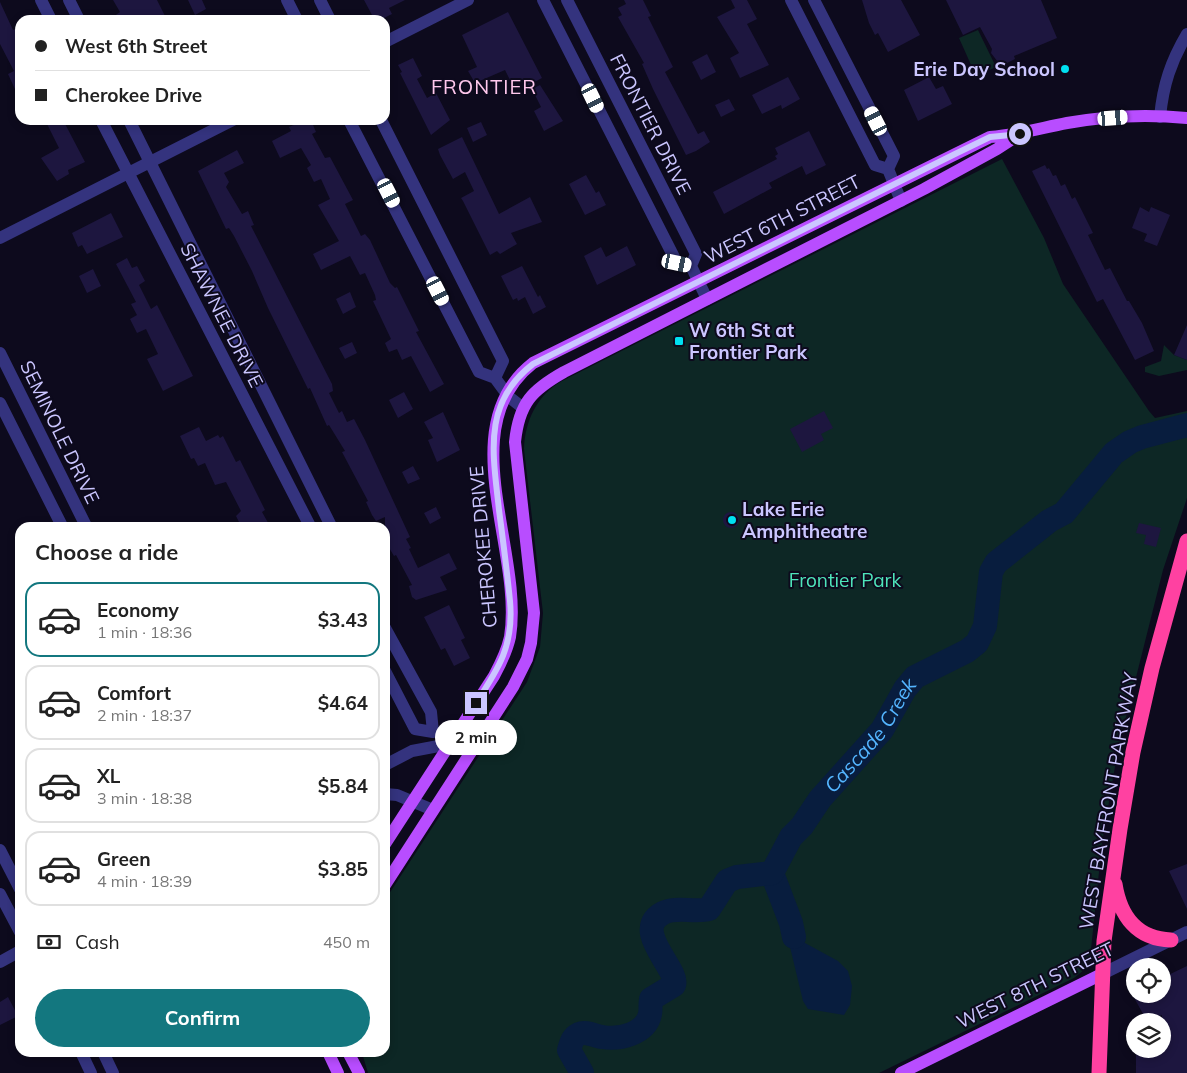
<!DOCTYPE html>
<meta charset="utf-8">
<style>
body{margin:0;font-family:Mulish,sans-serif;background:#f2f2f2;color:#222;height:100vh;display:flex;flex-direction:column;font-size:19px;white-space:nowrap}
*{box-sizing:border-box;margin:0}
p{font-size:16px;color:#767676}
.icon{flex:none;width:28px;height:28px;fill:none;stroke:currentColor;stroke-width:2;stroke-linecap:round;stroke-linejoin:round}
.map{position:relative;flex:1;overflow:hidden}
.side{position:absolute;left:15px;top:522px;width:375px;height:535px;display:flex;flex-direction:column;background:#fff;border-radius:15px;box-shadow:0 2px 8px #0003}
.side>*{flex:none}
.guide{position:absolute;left:15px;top:15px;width:375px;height:110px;border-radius:15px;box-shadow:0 2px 8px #0003;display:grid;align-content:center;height:110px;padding:0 20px;background:#fff}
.fabs{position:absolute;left:1126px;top:958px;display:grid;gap:10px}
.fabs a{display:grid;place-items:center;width:45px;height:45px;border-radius:50%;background:#fff;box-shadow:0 2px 8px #0003;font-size:25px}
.end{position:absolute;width:22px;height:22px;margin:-11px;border:6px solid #cbc6ff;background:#111;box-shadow:0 0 0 2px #111}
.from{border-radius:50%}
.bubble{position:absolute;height:35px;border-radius:18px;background:#fff;box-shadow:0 2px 8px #0003;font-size:16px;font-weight:700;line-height:35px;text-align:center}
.car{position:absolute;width:15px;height:30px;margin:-15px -8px;border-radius:6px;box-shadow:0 0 4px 1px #0007;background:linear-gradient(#fff 24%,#345 0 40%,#fff 0 76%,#345 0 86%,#fff 0)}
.guide b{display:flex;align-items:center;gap:18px;height:48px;font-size:19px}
.guide b+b{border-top:1px solid #e0e0e0}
.guide i{width:12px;height:12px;background:#222}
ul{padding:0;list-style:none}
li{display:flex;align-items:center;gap:15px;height:75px;margin:0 10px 8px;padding:0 10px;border:2px solid #e0e0e0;border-radius:15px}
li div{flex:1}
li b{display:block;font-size:19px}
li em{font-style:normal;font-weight:700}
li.active{border-color:#13777f}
li>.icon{width:45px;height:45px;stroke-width:1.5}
h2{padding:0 20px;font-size:22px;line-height:60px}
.pay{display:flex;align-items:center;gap:12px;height:55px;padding:0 20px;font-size:19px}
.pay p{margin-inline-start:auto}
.primary-button{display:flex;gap:10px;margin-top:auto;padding:10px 20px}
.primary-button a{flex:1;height:58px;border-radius:30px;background:#13777f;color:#fff;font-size:20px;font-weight:700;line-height:58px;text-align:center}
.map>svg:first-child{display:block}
</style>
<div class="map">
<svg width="1187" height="1073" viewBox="0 0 1187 1073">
<rect width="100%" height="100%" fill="#0d0a1d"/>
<path fill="#0d2725" d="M978,30L996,67L976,76L959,38Z
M1002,159L1044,238L1063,284L1149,411L1155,418L1187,411V498L1163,570L1118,749L1102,843L1090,959L1084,970L1074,978L879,1073H368L362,1053L385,1052V900L527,682L540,647L543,613L524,449C525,421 537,395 562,381Z
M1164,345L1174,355L1187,360V370L1159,376L1145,372V367L1161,361Z"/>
<path fill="#081d3e" d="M794,937L838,961L848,971L852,986L850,1005L844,1015L808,1009L803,1001L790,947L791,940Z"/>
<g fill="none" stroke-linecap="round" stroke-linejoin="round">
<g stroke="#081d3e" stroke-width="24">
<path d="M772,873L791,923L794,937"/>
<path id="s1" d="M582,1073L569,1050C571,1044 572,1037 579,1034C586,1031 595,1036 602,1037C619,1040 646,1034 650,1014C651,1010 650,1005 651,999L674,985C680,970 630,930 663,913C676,906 695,913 709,909L727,881L737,877L772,873L791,837L802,826L820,799L882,730L905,689L915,677L967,651L977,643L985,626L991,572L996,563L1049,521L1064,513L1114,453L1130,442L1142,437L1187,425"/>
</g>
</g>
<path fill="#1d163f" d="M113,0H157L167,20H109L120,12Z
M188,0H202L206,9L195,15Z
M364,0H405L389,8L392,14L380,20H376L372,15Z
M624,0H643L651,16L648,17L673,67L665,72L698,134L704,131L710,142L696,151L686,155L653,89L642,64L644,63L618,17L622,15L618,8L626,4Z
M731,0H747L757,19L747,24L769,65L740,78L730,58L739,53L717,17L735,8Z
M862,0H901L920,35L888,52L878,33L875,35L869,23Z
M946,0H1041L1057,38L1014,56L1015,59L1001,66L991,53L992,49L980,27L963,35Z
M0,2L13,30L20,27V100L8,74L14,71L0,44Z
M508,12L542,78L525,87L521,79L512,84L505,70L475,83L468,71L477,67L462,35Z
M707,54L716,72L701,80L692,62Z
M413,58L422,76L417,79L427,98L436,93L450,120L431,135L400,73L402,72L398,65Z
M788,77L800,99L782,109L781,105L762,114L752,95Z
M929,77L936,89L943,86L952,104L918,121L904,90Z
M540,85L563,121L544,131L534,111L541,107L532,89Z
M729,99L735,110L721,117L715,105Z
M45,120H63L85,162L68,170L69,174L57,181L41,158L59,148Z
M294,120H311L316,132L312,134L325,158L330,157L353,200L345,204L361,236L365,234L370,240L390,283L395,288L397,287L419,331L416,332L444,384L430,392L411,356L402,360L397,349L389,352L385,343L391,339L373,301L376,300L375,295L365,273L360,275L350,256L321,270L313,254L339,241L318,205L330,199L321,179L314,182L307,168L311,165L301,148L280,158L272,141L291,131L289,127L296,124Z
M481,122L487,135L473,142L467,128Z
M809,131L826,165L806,175L802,166L769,183L772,188L724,214L713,192L777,159L775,156L778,154L775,148Z
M462,137L499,214L530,197L542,222L511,233L517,244L500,254L497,251L490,255L463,201L461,198L474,191L465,172L453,179L440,155L438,149Z
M237,150L244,163L224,173L229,182L226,187L242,214L248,211L254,225L251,226L332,384L333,391L329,393L339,413L342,411L347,422L354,419L365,440L410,537L406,539L411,548L409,549L418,568L449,553L457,569L440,577L447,590L416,600L412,597L409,586L412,585L396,555L394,556L385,541V517L376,521L372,515L366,502L368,501L342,452L345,451L329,425L327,426L310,388L308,389L268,308L252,271L234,236L229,228L226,229L198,171Z
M1045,165L1047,169L1049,168L1053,176L1056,175L1061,186L1065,184L1072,199L1075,197L1093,233L1088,235L1105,270L1110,268L1127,301H1129L1142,323L1154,351L1135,360L1103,299L1097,302L1032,171Z
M586,175L596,193L599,191L606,205L585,215L569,184Z
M1140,207L1149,212L1151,207L1170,215L1157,246L1144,241L1147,234L1132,228Z
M111,213L123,237L87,254L82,245L78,247L72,233Z
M627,246L636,265L597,285L584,256L601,247L606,257Z
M127,258L132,268L137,266L145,281L139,285L151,309L157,305L193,376L163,391L147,359L158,354L146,329L137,333L130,319L137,315L131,304L136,302L116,264Z
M522,266L538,297L540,295L546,307L533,314L525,297L518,301L517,298L513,300L501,276Z
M93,269L101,286L87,293L79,276Z
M350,292L356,307L343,314L336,299Z
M1187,325V360L1174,355Z
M352,342L357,353L345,359L339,348Z
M404,392L413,409L398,418L389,400Z
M824,411L833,428L821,434L824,440L802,452L790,429Z
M443,412L460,450L437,462L428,440L433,438L424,422Z
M199,427L206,441L218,435L220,438L223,436L236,462L240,460L265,510L262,512L271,528H242L236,516L241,511L226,482L215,485L205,463L198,466L194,458L191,459L180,436Z
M413,466L420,479L408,484L402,472Z
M436,507L441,518L430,524L424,513Z
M723 520a8 8 0 1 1 16 0a8 8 0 1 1-16 0Z
M1139,523L1161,528L1156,547L1144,544L1146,535L1136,533Z
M449,605L465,638L461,640L470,658L454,666L445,648L441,650L424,617Z
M1187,864V909L1169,871Z
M1187,966V1073H1136V1049H1162V1015L1147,1021L1132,994H1162V978Z
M8,997L18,1016L0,1025V1002Z"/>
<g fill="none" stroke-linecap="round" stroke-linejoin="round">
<path stroke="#34337e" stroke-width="12" d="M41,0L51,20
M69,0L79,20
M287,0L297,20
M320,0L330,20
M543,0L677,263L691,266L696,254L567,0
M791,0L875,165L888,169L894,156L814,0
M385,42L468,0
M1160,117C1163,85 1171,61 1187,34
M101,120L311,528
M129,120L332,528
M349,120L479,372L495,378L503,361L381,120
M888,169L901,201
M0,238L233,120
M691,266L707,299
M0,353L87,528
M495,378L509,397L523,408
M0,403L63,528
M385,628L431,712L433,732L415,729L385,671
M385,765L412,751L449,744L471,752
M385,794L397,795L433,810
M0,850L20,889
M0,894L20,932
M0,962L20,951
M1102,974L1187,932
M81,1052L91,1073
M103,1052L113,1073"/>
<path stroke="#b84dff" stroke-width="12" d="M385,844L494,676C501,663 507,651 510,637C524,551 451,427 533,363L990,137C1017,135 1041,128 1067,123C1106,116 1147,114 1187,118
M385,885L513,687L527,659L531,643L534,613L515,442C519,403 532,390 564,372L924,189L997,149L1017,136
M328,1052L338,1073
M348,1052L359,1073
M901,1073L1102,974"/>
<path stroke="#ff41a1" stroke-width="15" d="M1115,884C1120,916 1137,939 1171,940
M1099,1073L1104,941L1120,829L1133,752L1152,668L1187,541"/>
</g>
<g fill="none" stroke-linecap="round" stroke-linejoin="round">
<path stroke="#cbc6ff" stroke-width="6" d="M476,703C499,668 514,645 510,601C507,571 503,540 499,510C493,454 482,403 533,364L955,154L990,137L1020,134"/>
</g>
<g fill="#00e0f1" stroke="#0d0a1d" stroke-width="2">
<circle cx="1065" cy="69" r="5"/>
<rect x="674" y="336" width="10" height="10" rx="2.5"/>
<circle cx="732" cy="520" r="5"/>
</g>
<g text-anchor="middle" stroke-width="4" stroke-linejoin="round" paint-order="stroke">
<g font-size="19" font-weight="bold" fill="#cbc6ff" stroke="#0d0a1d" text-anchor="start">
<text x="1055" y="76" text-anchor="end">Erie Day School</text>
<text x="689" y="337">W 6th St at<tspan x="689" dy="22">Frontier Park</tspan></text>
<text x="742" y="516">Lake Erie<tspan x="742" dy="22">Amphitheatre</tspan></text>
</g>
<g font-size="19" fill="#cbc6ff" stroke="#0d0a1d">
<text transform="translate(651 124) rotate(63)" y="7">FRONTIER DRIVE</text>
<text transform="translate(782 219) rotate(-27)" y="7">WEST 6TH STREET</text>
<text transform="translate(222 315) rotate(63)" y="7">SHAWNEE DRIVE</text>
<text transform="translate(60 432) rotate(64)" y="7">SEMINOLE DRIVE</text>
<text transform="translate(483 547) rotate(-95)" y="7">CHEROKEE DRIVE</text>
<text transform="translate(1108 801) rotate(-80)" y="7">WEST BAYFRONT PARKWAY</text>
<text transform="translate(1035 985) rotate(-26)" y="7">WEST 8TH STREET</text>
</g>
<g font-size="19" fill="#4ee4ba" stroke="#0d0a1d">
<text x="845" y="587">Frontier Park</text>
</g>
<g font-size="20" letter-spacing="1" fill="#ffc8ed" stroke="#0d0a1d">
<text x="484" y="94">FRONTIER</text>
</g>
<g font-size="20" font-style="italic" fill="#54b5ff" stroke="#0d0a1d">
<text dy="7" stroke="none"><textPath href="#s1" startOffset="548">Cascade Creek</textPath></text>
</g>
</g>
</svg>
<div class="fabs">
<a><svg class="icon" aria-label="locate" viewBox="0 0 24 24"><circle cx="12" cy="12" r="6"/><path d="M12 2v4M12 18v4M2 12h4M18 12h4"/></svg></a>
<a><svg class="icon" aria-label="layers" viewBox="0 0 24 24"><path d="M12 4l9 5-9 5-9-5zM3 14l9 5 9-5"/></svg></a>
</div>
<i class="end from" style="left:1020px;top:134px"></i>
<i class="end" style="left:476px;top:703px"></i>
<div class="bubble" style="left:435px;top:720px;width:82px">2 min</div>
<i class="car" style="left:593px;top:98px;rotate:154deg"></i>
<i class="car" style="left:1113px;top:118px;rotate:86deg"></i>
<i class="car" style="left:876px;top:121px;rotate:333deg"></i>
<i class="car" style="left:389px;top:193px;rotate:153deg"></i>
<i class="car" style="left:677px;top:263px;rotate:102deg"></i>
<i class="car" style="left:438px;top:291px;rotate:153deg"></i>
<div class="guide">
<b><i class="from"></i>West 6th Street</b>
<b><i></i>Cherokee Drive</b>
</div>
<section class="side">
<h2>Choose a ride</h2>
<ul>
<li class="active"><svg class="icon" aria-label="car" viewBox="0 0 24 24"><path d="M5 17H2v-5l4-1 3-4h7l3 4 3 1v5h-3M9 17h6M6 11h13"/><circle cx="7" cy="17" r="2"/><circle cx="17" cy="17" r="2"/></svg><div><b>Economy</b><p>1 min · 18:36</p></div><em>$3.43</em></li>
<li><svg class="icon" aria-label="car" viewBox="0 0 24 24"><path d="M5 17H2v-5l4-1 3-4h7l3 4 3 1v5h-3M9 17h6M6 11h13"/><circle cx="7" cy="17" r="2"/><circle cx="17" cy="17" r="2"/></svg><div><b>Comfort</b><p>2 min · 18:37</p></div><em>$4.64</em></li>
<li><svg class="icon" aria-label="car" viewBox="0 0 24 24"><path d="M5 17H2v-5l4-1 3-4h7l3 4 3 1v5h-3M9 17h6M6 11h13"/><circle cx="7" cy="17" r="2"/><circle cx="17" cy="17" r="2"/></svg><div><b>XL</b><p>3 min · 18:38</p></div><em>$5.84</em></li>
<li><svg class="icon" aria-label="car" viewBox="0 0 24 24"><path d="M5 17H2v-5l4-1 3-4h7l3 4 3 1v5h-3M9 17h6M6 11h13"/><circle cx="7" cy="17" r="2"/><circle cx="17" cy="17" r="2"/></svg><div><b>Green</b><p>4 min · 18:39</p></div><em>$3.85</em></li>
</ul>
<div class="pay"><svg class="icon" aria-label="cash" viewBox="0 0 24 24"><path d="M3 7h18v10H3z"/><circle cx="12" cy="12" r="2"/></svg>Cash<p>450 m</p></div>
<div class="primary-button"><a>Confirm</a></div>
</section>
</div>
